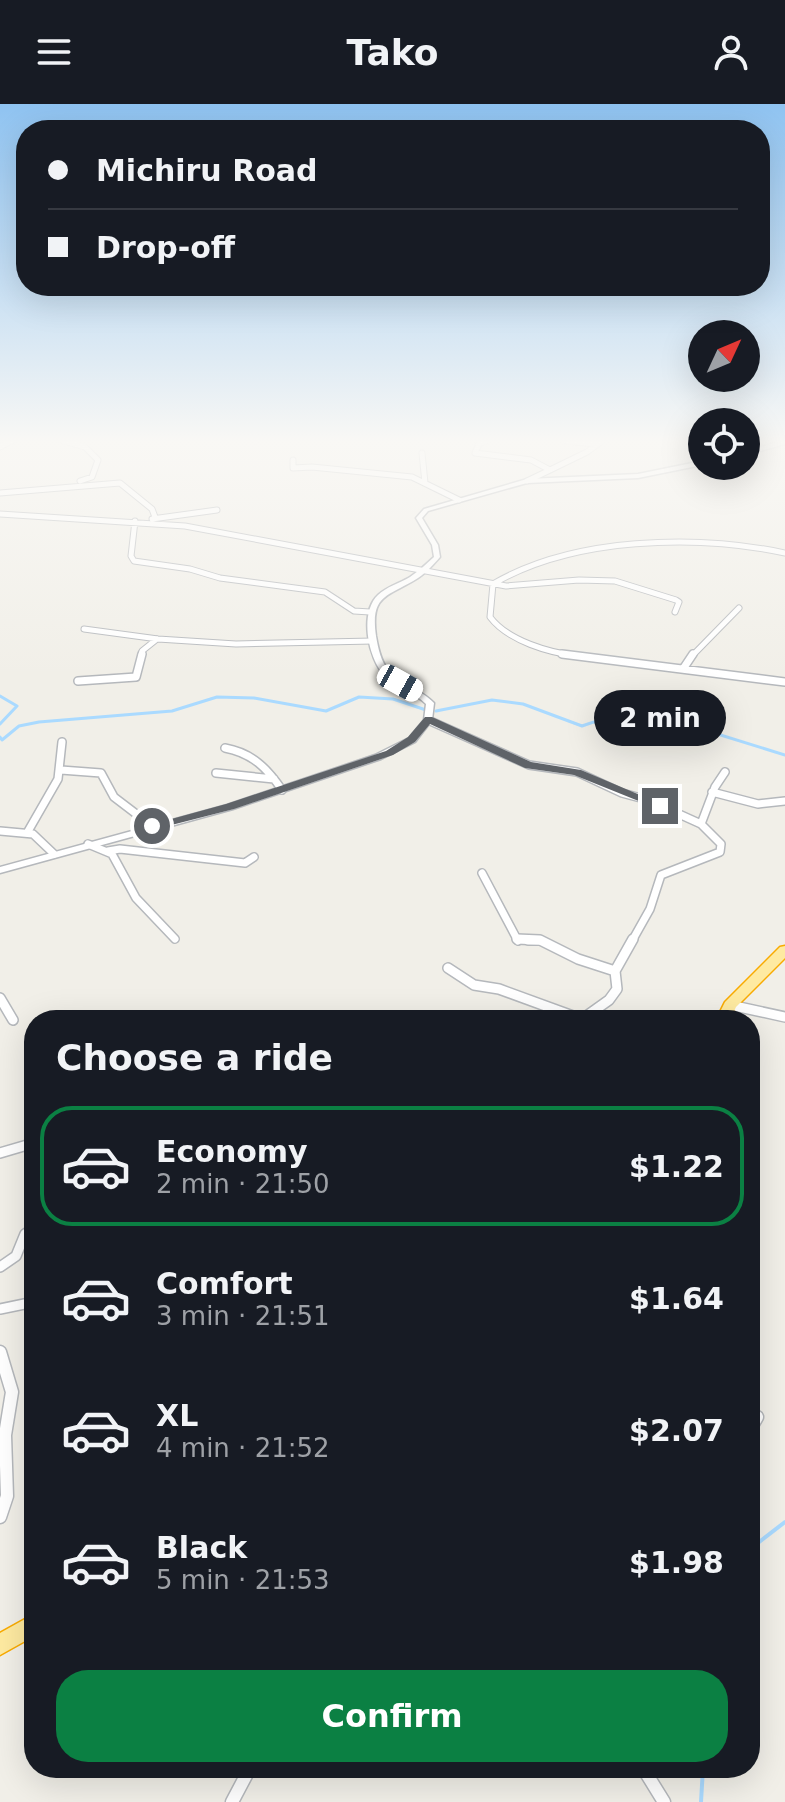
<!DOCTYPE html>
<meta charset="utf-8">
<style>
body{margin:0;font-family:"DejaVu Sans",sans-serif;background:#20242c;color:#f1f3f6;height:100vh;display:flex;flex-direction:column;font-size:30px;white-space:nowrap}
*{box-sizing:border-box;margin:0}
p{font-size:26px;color:#9ea1a6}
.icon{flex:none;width:44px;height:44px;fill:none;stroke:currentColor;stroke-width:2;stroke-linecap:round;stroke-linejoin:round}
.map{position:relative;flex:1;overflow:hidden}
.details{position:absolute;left:24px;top:906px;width:736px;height:768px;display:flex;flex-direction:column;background:#171b24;border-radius:32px;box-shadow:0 8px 32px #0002}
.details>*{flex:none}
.hud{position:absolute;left:16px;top:16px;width:754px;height:176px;border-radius:32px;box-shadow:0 8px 32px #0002;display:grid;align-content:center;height:176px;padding:0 32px;background:#171b24}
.needle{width:52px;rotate:46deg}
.buttons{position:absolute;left:688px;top:216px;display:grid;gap:16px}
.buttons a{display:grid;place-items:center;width:72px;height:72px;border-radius:50%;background:#171b24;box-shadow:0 8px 32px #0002;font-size:40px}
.end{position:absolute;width:36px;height:36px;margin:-18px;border:10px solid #5f6368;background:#fff;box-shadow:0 0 0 4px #fff}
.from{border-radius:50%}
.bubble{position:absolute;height:56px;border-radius:28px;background:#171b24;box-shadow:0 8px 32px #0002;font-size:26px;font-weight:800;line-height:56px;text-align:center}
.car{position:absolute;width:24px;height:48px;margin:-24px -12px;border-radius:10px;box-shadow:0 0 6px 2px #0007;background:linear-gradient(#fff 24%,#345 0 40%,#fff 0 76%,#345 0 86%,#fff 0)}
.hud b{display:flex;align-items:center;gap:28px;height:76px;font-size:30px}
.hud b+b{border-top:2px solid #363941}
.hud i{width:20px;height:20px;background:#f1f3f6}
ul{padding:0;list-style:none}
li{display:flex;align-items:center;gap:24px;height:120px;margin:0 16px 12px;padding:0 16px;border:4px solid transparent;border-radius:32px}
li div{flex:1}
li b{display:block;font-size:30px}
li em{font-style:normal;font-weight:800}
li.current{border-color:#0b8043}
li>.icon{width:72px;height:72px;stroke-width:1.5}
h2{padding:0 32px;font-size:36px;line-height:96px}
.button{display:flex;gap:16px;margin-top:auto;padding:16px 32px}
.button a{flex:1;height:92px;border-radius:32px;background:#0b8043;color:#fff;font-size:32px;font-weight:800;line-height:92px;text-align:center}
header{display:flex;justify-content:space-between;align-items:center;height:104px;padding:0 32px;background:#171b24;font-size:36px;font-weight:800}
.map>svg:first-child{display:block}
</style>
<header><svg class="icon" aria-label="menu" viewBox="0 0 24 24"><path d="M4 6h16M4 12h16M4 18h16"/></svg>Tako<svg class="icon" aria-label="person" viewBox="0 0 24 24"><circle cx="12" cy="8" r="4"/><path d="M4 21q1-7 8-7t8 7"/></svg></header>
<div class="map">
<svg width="785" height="1698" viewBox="0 0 785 1698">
<rect width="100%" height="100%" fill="#f1efe8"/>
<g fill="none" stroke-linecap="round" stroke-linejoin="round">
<path stroke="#aadaff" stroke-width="3" d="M0,592L17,602L0,620
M436,607L492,596L523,600L582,622C615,609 643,613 674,629L698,624L785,651
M0,633L2,636L19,622L39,618L172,607L217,593L254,594L326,607L359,593L393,595L429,607"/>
<path stroke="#aadaff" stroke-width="4" d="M750,1445L785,1418
M701,1698L703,1664"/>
<defs>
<path id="minor-far3" d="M57,335L85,343L98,356L92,373L80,377
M490,335L479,340L475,349L531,356L550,366L527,377
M566,337L595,340
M0,343L15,335
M422,349L425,379
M293,356V364L312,363L412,373L459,396
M550,366L587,348L605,335
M0,389L120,379L152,405L155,413
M0,410L185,422L506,482L579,476L615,477L676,496L679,498L675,508
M152,415L217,406
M135,417L131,452L134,457L190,465L220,474L325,488L354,507L370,508
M84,525L158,535L236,540L373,537
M141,552L142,547L157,535
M578,552C550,549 508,537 490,513L493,480C573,433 696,430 785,449
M692,552L739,504"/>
<path id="minor-far2" d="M562,550L785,578
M683,565L693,550
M78,577L136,573L142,550
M428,616L529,661L577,668L622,689L648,696L701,720L721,740L720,748L661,771L650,805L632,837
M225,644C252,649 267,664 282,686
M61,666L101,669L114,693L152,722
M216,669L274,675
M712,688L758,700L785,697
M701,720L715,683L725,668
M0,727L33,730L54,750
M27,729L58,675L62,638
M88,740L112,750L136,794L175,835
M108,747L120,745L245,759L254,753
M482,769L518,837
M528,837H541"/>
<path id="minor-far1" d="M517,835L540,836L578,855L615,867
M448,864L474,881L499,885L581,915
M0,894L13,916
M730,901L785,913
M581,916L609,896L617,885L615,867L633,835
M0,1049L34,1039
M0,1163L16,1152L25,1130L34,1124
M0,1205L34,1198"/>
<path id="minor" d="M0,1248L12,1288L5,1331L7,1392L0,1413
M750,1325L757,1313
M643,1664L664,1698
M232,1698L250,1664"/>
<path id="tertiary" d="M785,336V340L746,351V347Z
M702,357V361L638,374L527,379L428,407L422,414L438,441L440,453C433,461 427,468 418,474C388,493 370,490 376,532C378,544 381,558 389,567C400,581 421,585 434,599L432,616L415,638L381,655L233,705L0,769V763L227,701L375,651L409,634L424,616L426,600C414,588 396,584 385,572C368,555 359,509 378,491C386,483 400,479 410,473C419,467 426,460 434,453L432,441L416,414L424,405L527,375L638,370Z"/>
<path id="trunk" d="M785,842V854L736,903L730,916H716L725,898L780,843Z
M34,1510V1532L0,1551V1529Z"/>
</defs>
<use href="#minor-far3" stroke="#b5b8bc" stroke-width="7"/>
<use href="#minor-far2" stroke="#b5b8bc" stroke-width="10"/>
<use href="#minor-far1" stroke="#b5b8bc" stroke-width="12"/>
<use href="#minor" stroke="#b5b8bc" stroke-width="15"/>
<use href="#tertiary" stroke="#b5b8bc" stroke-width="3"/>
<use href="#trunk" stroke="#f9ab00" stroke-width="3"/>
<use href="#minor-far3" stroke="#fff" stroke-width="5"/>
<use href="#minor-far2" stroke="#fff" stroke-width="7"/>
<use href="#minor-far1" stroke="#fff" stroke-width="9"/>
<use href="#minor" stroke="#fff" stroke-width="12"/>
<use href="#tertiary" fill="#fff" fill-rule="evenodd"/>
<use href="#trunk" fill="#feeaa1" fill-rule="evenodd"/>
</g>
<linearGradient id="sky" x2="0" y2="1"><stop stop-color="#8fc3f1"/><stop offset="0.59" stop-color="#f9f8f5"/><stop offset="1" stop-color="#f9f8f5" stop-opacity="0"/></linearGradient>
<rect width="785" height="572" fill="url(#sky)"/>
<path fill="#5f6368" d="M425,613H432L531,658L581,666L666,702L656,704L574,671L525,664L430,620L415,638L393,651L234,705L152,726L146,722L226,700L386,647L408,633Z"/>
</svg>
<div class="buttons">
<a><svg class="needle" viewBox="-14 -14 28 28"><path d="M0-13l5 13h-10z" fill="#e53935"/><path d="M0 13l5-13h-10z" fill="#9ea1a6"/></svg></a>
<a><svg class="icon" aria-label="locate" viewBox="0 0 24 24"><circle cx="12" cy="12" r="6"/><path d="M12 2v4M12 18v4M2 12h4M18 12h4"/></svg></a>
</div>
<i class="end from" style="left:152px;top:722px"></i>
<i class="end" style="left:660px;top:702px"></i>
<div class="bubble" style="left:594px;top:586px;width:132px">2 min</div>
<i class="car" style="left:400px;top:579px;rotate:119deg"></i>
<div class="hud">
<b><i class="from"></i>Michiru Road</b>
<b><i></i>Drop-off</b>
</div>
<section class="details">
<h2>Choose a ride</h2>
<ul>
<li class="current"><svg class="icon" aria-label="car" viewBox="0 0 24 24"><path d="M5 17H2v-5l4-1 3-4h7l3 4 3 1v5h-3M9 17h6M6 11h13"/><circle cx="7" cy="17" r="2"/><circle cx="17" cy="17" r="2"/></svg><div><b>Economy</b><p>2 min · 21:50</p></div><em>$1.22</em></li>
<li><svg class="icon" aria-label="car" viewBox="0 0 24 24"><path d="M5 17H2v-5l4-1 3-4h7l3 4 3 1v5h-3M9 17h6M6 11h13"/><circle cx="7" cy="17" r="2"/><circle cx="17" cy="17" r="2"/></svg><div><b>Comfort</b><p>3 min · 21:51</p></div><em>$1.64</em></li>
<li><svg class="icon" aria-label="car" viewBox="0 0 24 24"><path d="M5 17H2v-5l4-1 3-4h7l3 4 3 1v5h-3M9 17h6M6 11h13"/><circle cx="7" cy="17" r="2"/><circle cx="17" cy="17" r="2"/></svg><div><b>XL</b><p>4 min · 21:52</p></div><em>$2.07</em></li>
<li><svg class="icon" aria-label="car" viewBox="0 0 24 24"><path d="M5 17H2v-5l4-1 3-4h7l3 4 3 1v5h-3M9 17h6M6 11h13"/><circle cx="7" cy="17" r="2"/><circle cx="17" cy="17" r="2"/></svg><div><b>Black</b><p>5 min · 21:53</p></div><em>$1.98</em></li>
</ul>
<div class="button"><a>Confirm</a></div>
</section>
</div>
